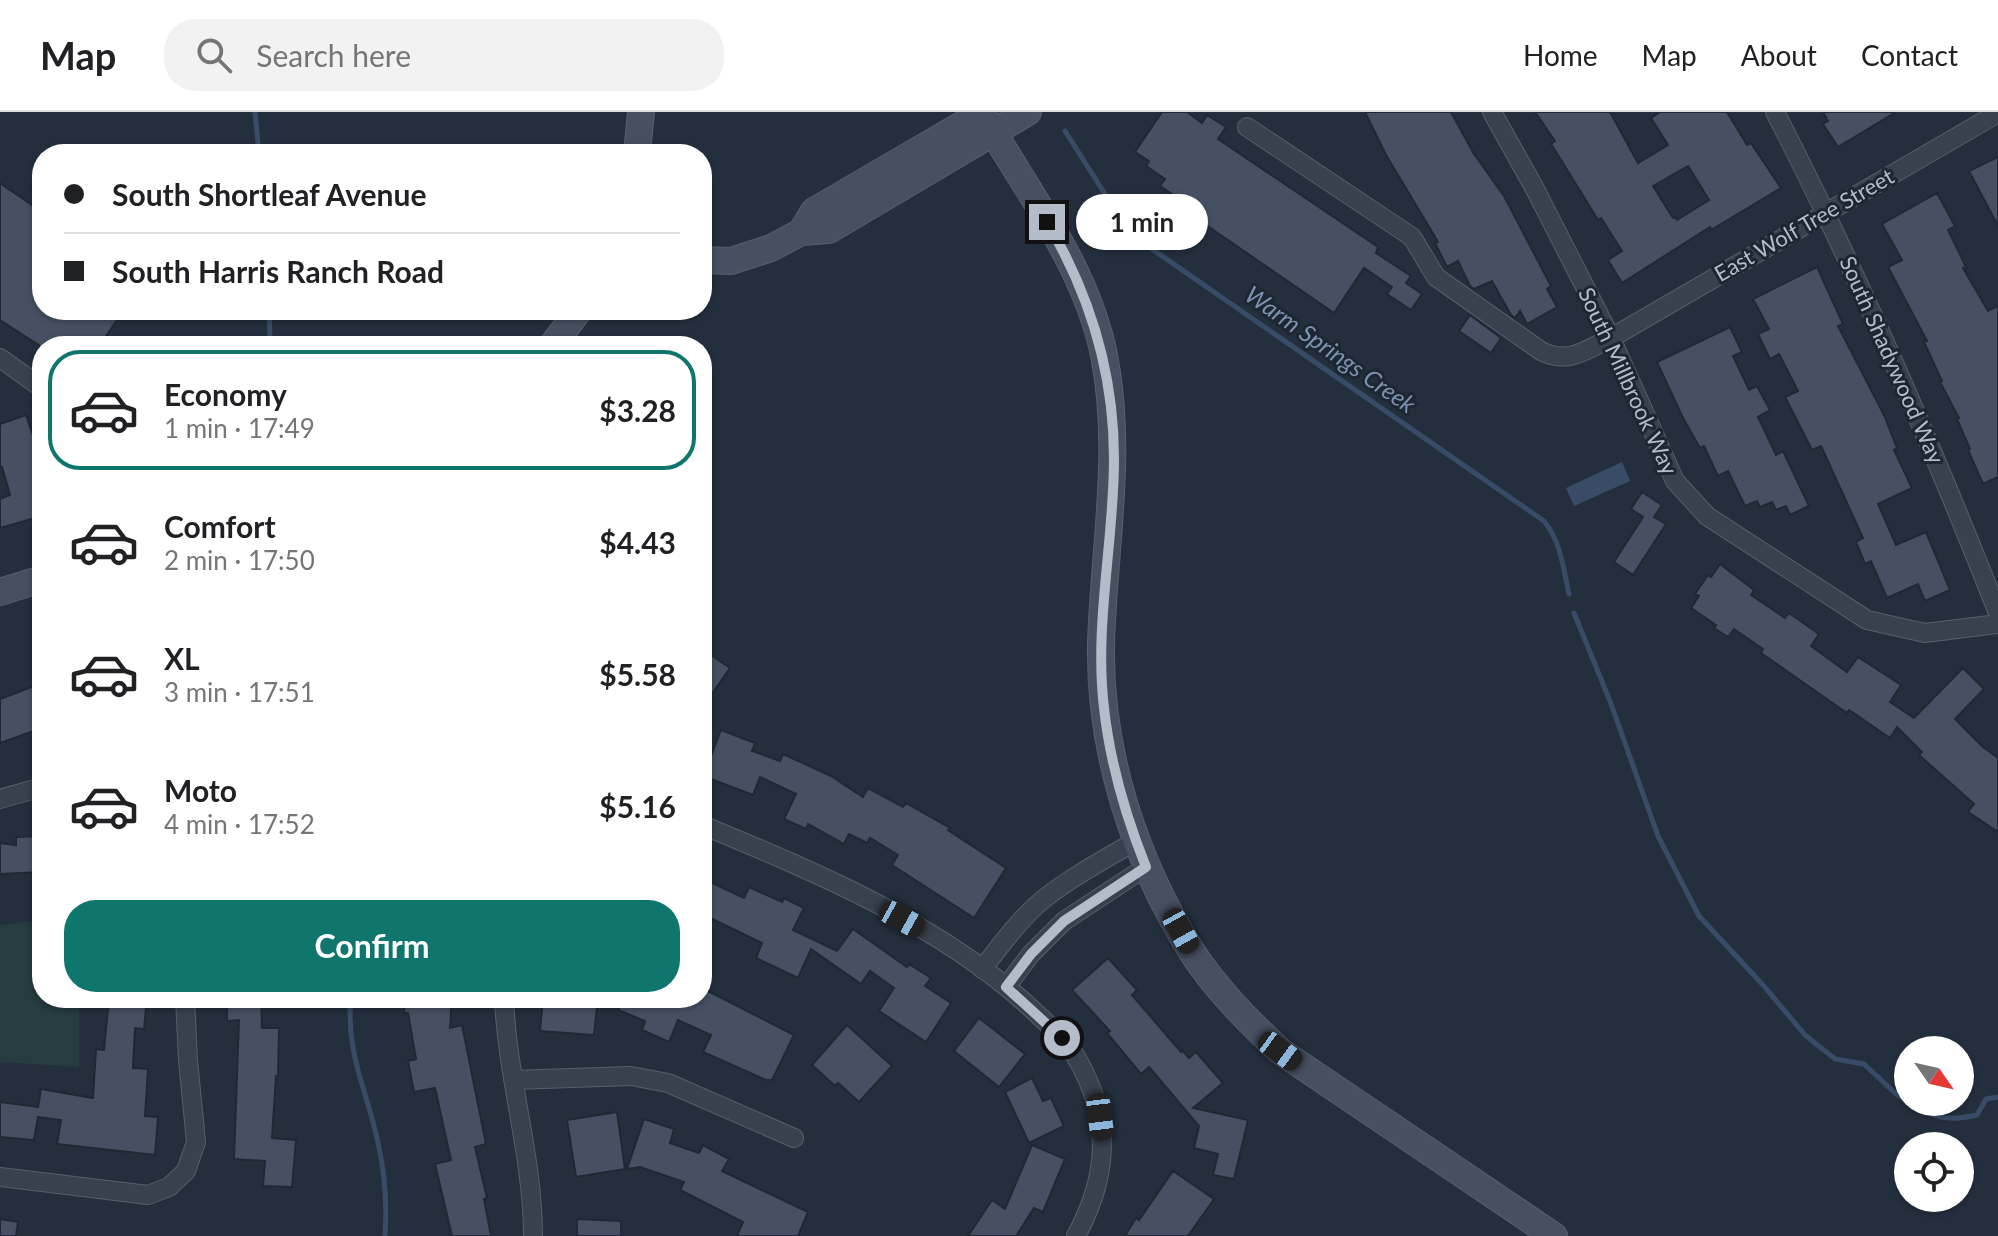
<!DOCTYPE html>
<meta charset="utf-8">
<style>
body{margin:0;font-family:Lato,sans-serif;background:#f2f2f2;color:#202124;height:100vh;display:flex;flex-direction:column;font-size:30px;white-space:nowrap}
*{box-sizing:border-box;margin:0}
p{font-size:26px;color:#757577}
.icon{flex:none;width:44px;height:44px;fill:none;stroke:currentColor;stroke-width:2;stroke-linecap:round;stroke-linejoin:round}
.map{position:relative;flex:1;overflow:hidden}
.drawer{position:absolute;left:32px;top:224px;width:680px;height:672px;display:flex;flex-direction:column;background:#fff;border-radius:32px;box-shadow:0 2px 6px #0004}
.drawer>*{flex:none}
.hud{position:absolute;left:32px;top:32px;width:680px;height:176px;border-radius:32px;box-shadow:0 2px 6px #0004;display:grid;align-content:center;height:176px;padding:0 32px;background:#fff}
.needle{width:52px;rotate:124deg}
.tools{position:absolute;left:1894px;top:924px;display:grid;gap:16px}
.tools a{display:grid;place-items:center;width:80px;height:80px;border-radius:50%;background:#fff;box-shadow:0 2px 6px #0004;font-size:40px}
.end{position:absolute;width:36px;height:36px;margin:-18px;border:10px solid #b4bcc9;background:#111;box-shadow:0 0 0 4px #111}
.from{border-radius:50%}
.bubble{position:absolute;height:56px;border-radius:28px;background:#fff;box-shadow:0 2px 6px #0004;font-size:26px;font-weight:700;line-height:56px;text-align:center}
.car{position:absolute;width:24px;height:48px;margin:-24px -12px;border-radius:10px;box-shadow:0 0 6px 2px #0007;background:linear-gradient(#222 24%,#8ab4d8 0 40%,#222 0 76%,#8ab4d8 0 86%,#222 0)}
.hud b{display:flex;align-items:center;gap:28px;height:76px;font-size:30px}
.hud b+b{border-top:2px solid #e0e0e0}
.hud i{width:20px;height:20px;background:#202124}
ul{padding:14px 0 0;list-style:none}
li{display:flex;align-items:center;gap:24px;height:120px;margin:0 16px 12px;padding:0 16px;border:4px solid transparent;border-radius:32px}
li div{flex:1}
li b{display:block;font-size:30px}
li em{font-style:normal;font-weight:700}
li.active{border-color:#0f766e}
li>.icon{width:72px;height:72px;stroke-width:1.5}
.button{display:flex;gap:16px;margin-top:auto;padding:16px 32px}
.button a{flex:1;height:92px;border-radius:32px;background:#0f766e;color:#fff;font-size:32px;font-weight:700;line-height:92px;text-align:center}
header{display:flex;align-items:center;gap:48px;box-sizing:border-box;height:112px;padding:0 40px;background:#fff;border-bottom:2px solid #e0e0e0}
header strong{font-size:38px}
nav{display:flex;gap:44px;margin-inline-start:auto;font-size:28px}
.search{width:560px;height:72px;background:#f2f2f2;display:flex;align-items:center;gap:20px;box-sizing:border-box;padding:0 28px;border-radius:32px;color:#757577;font-size:30px}
.map>svg:first-child{display:block}
</style>
<header>
<strong>Map</strong>
<div class="search"><svg class="icon" aria-label="search" viewBox="0 0 24 24"><circle cx="10" cy="10" r="6"/><path d="M15 15l6 6"/></svg>Search here</div>
<nav><a>Home</a><a>Map</a><a>About</a><a>Contact</a></nav>
</header>
<div class="map">
<svg width="1998" height="1124" viewBox="0 0 1998 1124">
<rect width="100%" height="100%" fill="#242f3e"/>
<path fill="#263c3f" d="M42,808V886H79V955L0,950V813Z"/>
<path fill="#394c67" d="M1622,350L1630,369L1574,394L1566,376Z"/>
<g fill="none" stroke-linecap="round" stroke-linejoin="round">
<path stroke="#394c67" stroke-width="5" d="M255,0L259,42
M1065,19L1117,101L1139,128L1544,409C1561,430 1563,455 1569,482
M269,198L270,224L276,234
M1574,501L1610,589L1658,724L1699,804L1763,873L1805,923L1835,947L1864,952L1896,982L1908,990
M351,886C345,940 368,981 378,1031C385,1061 387,1094 385,1124
M1909,990C1935,1006 1946,1010 1977,1003L1986,987L1998,985"/>
</g>
<path fill="#455162" stroke="#1f2835" stroke-width="2" fill-rule="evenodd" d="M1162,0H1187L1202,11L1207,3L1226,15L1218,27L1378,135L1376,141L1411,164L1406,171L1422,182L1411,198L1387,182L1392,175L1364,156L1334,201L1193,104L1197,99L1160,74L1165,67L1146,54L1149,49L1135,40Z
M1365,0H1451L1474,42L1504,84L1551,174L1547,177L1557,195L1527,212L1520,199L1515,206L1511,203L1492,169L1474,177L1470,174L1458,149L1447,155L1435,131L1438,130L1386,43Z
M1535,0H1610L1638,51L1668,33L1651,6L1660,0H1727L1747,33L1751,31L1781,76L1711,118L1710,115L1622,171L1608,148L1622,139L1601,106L1598,108L1579,77L1551,32L1555,29ZM1688,54L1709,88L1677,108L1675,105L1673,106L1653,74Z
M1823,0H1896L1838,35L1823,12L1828,9Z
M1998,45V114L1969,59Z
M0,71L42,100V198H124L99,234H40L0,208Z
M1937,81L1955,114L1948,118L1966,155L1963,156L1988,199L1998,194V365L1983,372L1968,338L1970,337L1957,307L1959,306L1940,270L1942,269L1924,230L1927,229L1888,155L1902,148L1882,112Z
M1817,155L1843,212L1838,214L1884,303L1897,336L1894,338L1912,376L1878,392L1896,433L1926,420L1950,478L1925,489L1918,472L1887,486L1871,449L1865,452L1856,430L1863,426L1821,334L1812,338L1785,285L1798,279L1779,242L1770,247L1758,222L1769,217L1753,187Z
M1470,203L1501,226L1491,241L1459,219Z
M1730,215L1742,240L1733,244L1749,278L1757,274L1770,298L1758,305L1776,343L1783,339L1809,394L1790,403L1786,394L1776,398L1772,390L1760,395L1757,389L1745,394L1728,359L1718,364L1704,334L1700,336L1683,306L1657,250Z
M26,303L42,349V404L0,416V387L10,383L2,355L0,356V312Z
M1642,380L1662,393L1654,405L1666,412L1633,463L1614,450L1643,405L1631,397Z
M1720,452L1754,478L1751,483L1785,506L1789,501L1819,522L1811,534L1847,560L1858,545L1901,573L1890,590L1914,606L1963,556L1984,577L1955,607L1983,635L1998,646V720L1968,700L1974,692L1919,643L1922,640L1897,615L1890,626L1849,598L1847,601L1761,541L1763,537L1734,517L1728,525L1714,516L1716,513L1691,496L1699,484L1695,482L1708,463L1711,465Z
M702,537L730,556L702,596Z
M34,574L37,583L42,581V616L0,631V587Z
M721,618L755,631L752,639L780,649L783,642L831,664L863,685L868,676L903,695L906,691L950,716L948,718L1006,756L974,806L892,753L898,743L870,726L867,731L849,722L844,732L808,712L806,717L784,707L796,682L760,665L753,683L703,664Z
M42,724V760L0,762V731L16,733V725Z
M702,766L744,786L749,775L782,790L784,786L804,796L793,818L837,839L853,817L907,855L909,852L931,866L925,874L951,891L926,930L879,899L894,876L870,859L861,872L811,837L798,866L756,846L762,831L702,802Z
M1108,846L1137,878L1132,883L1181,940L1182,938L1189,946L1196,940L1223,971L1193,996L1248,1008L1234,1067L1213,1063L1218,1042L1194,1036L1199,1014L1149,955L1141,962L1107,921L1110,919L1072,878Z
M702,876L794,923L772,968H766L703,940L711,923L678,908L669,930L642,918L645,909L618,898L623,886H702Z
M109,886H147L144,917L135,916L133,956L148,957L145,1004L158,1005L155,1043L57,1032L61,1008L38,1005L34,1028L0,1025V990L38,995L41,977L93,986L96,937L104,938Z
M227,886H261L262,916H279L278,964H276L272,1026L296,1028L292,1075L263,1074L265,1049L234,1047L239,908L227,909Z
M405,886H452L450,916L462,913L486,1032L475,1035L487,1086L484,1087L491,1124H452L435,1052L451,1048L435,976L414,980L408,949L416,947L408,901H404Z
M543,886H598L594,923L540,919Z
M979,906L1025,942L999,975L954,939Z
M847,913L892,954L859,990L838,971L835,974L812,953Z
M1032,966L1043,989L1051,986L1064,1014L1029,1031L1005,980Z
M617,1000L625,1057L576,1065L567,1008Z
M644,1007L674,1017L670,1031L699,1041L703,1033L729,1047L722,1059L808,1100L798,1124H737L743,1110L680,1078L684,1070L640,1055L627,1057Z
M1032,1033L1065,1047L1043,1100L1034,1096L1016,1124H968L992,1088L1005,1097Z
M1173,1059L1214,1087L1188,1124H1125L1136,1106L1139,1108Z
M0,1107L18,1110L16,1124H0Z
M577,1107L621,1109V1124H577Z"/>
<g fill="none" stroke-linecap="round" stroke-linejoin="round">
<defs>
<path id="street" d="M1492,0L1535,77L1611,226L1675,369L1707,404L1867,508L1925,521L1998,512
M1775,0C1859,163 1931,331 1998,501
M1247,15L1412,125L1436,165L1541,239C1569,253 1585,238 1611,226L1998,1
M0,246L42,276
M0,687L42,675
M702,713C818,761 943,813 1035,900C1050,914 1066,928 1076,945C1112,1006 1109,1063 1076,1124
M982,857C1002,832 1020,806 1045,786C1073,764 1105,747 1136,729
M1006,875L1031,842L1064,809L1146,755
M504,886C507,966 533,1044 533,1124
M513,968L631,964L668,971L794,1026
M0,1065L148,1083L169,1075L186,1059L196,1030L188,948L185,886"/>
<path id="secondary" d="M982,1C1026,78 1086,154 1104,243C1123,340 1104,434 1101,532C1099,640 1135,749 1192,840C1216,877 1248,909 1280,939L1554,1124
M637,42L641,0
M801,120L814,99L984,0
M702,148L731,149L771,136L801,120L829,118L1028,0
M552,234L579,198
M0,480L42,467"/>
</defs>
<use href="#street" stroke="#565f6c" stroke-width="20"/>
<use href="#secondary" stroke="#565f6c" stroke-width="28"/>
<use href="#street" stroke="#38414e" stroke-width="18"/>
<use href="#secondary" stroke="#465061" stroke-width="26"/>
</g>
<g fill="none" stroke-linecap="round" stroke-linejoin="round">
<path stroke="#b4bcc9" stroke-width="10" d="M1047,110C1091,184 1114,261 1114,347C1114,430 1094,513 1104,596C1110,650 1126,705 1146,755L1064,809L1031,842L1006,875L1062,926"/>
</g>
<g text-anchor="middle" stroke-width="6" stroke-linejoin="round" paint-order="stroke">
<g font-size="22" fill="#b4bcc9" stroke="#1d2633">
<text transform="translate(1804 113) rotate(-30)" y="8">East Wolf Tree Street</text>
<text transform="translate(1892 248) rotate(66)" y="8">South Shadywood Way</text>
<text transform="translate(1628 269) rotate(65)" y="8">South Millbrook Way</text>
</g>
<g font-size="24" font-style="italic" fill="#7c92b1" stroke="#1d2633">
<text transform="translate(1330 238) rotate(35)" y="8">Warm Springs Creek</text>
</g>
</g>
</svg>
<div class="tools">
<a><svg class="needle" viewBox="-14 -14 28 28"><path d="M0-13l5 13h-10z" fill="#e53935"/><path d="M0 13l5-13h-10z" fill="#757577"/></svg></a>
<a><svg class="icon" aria-label="locate" viewBox="0 0 24 24"><circle cx="12" cy="12" r="6"/><path d="M12 2v4M12 18v4M2 12h4M18 12h4"/></svg></a>
</div>
<i class="end from" style="left:1062px;top:926px"></i>
<i class="end" style="left:1047px;top:110px"></i>
<div class="bubble" style="left:1076px;top:82px;width:132px">1 min</div>
<i class="car" style="left:902px;top:807px;rotate:119deg"></i>
<i class="car" style="left:1181px;top:819px;rotate:151deg"></i>
<i class="car" style="left:1280px;top:939px;rotate:126deg"></i>
<i class="car" style="left:1100px;top:1005px;rotate:173deg"></i>
<div class="hud">
<b><i class="from"></i>South Shortleaf Avenue</b>
<b><i></i>South Harris Ranch Road</b>
</div>
<section class="drawer">
<ul>
<li class="active"><svg class="icon" aria-label="car" viewBox="0 0 24 24"><path d="M5 17H2v-5l4-1 3-4h7l3 4 3 1v5h-3M9 17h6M6 11h13"/><circle cx="7" cy="17" r="2"/><circle cx="17" cy="17" r="2"/></svg><div><b>Economy</b><p>1 min · 17:49</p></div><em>$3.28</em></li>
<li><svg class="icon" aria-label="car" viewBox="0 0 24 24"><path d="M5 17H2v-5l4-1 3-4h7l3 4 3 1v5h-3M9 17h6M6 11h13"/><circle cx="7" cy="17" r="2"/><circle cx="17" cy="17" r="2"/></svg><div><b>Comfort</b><p>2 min · 17:50</p></div><em>$4.43</em></li>
<li><svg class="icon" aria-label="car" viewBox="0 0 24 24"><path d="M5 17H2v-5l4-1 3-4h7l3 4 3 1v5h-3M9 17h6M6 11h13"/><circle cx="7" cy="17" r="2"/><circle cx="17" cy="17" r="2"/></svg><div><b>XL</b><p>3 min · 17:51</p></div><em>$5.58</em></li>
<li><svg class="icon" aria-label="car" viewBox="0 0 24 24"><path d="M5 17H2v-5l4-1 3-4h7l3 4 3 1v5h-3M9 17h6M6 11h13"/><circle cx="7" cy="17" r="2"/><circle cx="17" cy="17" r="2"/></svg><div><b>Moto</b><p>4 min · 17:52</p></div><em>$5.16</em></li>
</ul>
<div class="button"><a>Confirm</a></div>
</section>
</div>
